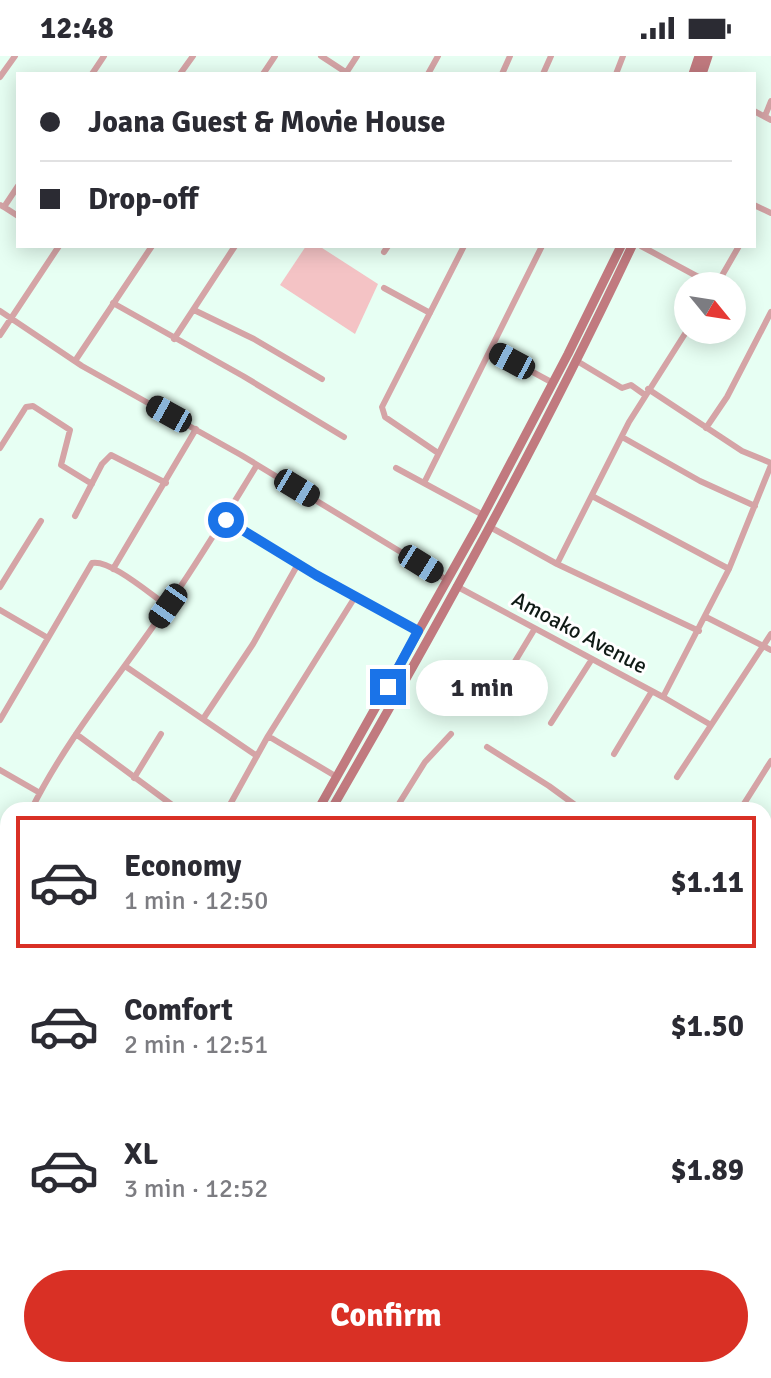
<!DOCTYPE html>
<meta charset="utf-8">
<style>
body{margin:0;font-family:Signika,sans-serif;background:#f7f7f7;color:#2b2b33;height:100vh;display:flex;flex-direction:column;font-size:30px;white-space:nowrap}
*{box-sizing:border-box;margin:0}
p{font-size:26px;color:#7c7c81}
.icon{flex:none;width:44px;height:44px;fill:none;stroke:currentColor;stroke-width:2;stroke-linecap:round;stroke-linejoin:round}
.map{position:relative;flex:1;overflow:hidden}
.drawer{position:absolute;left:0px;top:746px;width:772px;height:576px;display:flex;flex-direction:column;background:#fff;border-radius:24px 24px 0 0;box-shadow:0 4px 20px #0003}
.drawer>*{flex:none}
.banner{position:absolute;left:16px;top:16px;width:740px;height:176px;border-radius:0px;box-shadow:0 4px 20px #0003;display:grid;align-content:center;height:176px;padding:0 24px;background:#fff}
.needle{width:52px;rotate:120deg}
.fabs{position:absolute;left:674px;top:216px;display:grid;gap:16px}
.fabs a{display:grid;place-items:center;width:72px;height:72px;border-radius:50%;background:#fff;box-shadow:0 4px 20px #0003;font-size:40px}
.end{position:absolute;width:36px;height:36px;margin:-18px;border:10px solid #1a73e8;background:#fff;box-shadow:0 0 0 4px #fff}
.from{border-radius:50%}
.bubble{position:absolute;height:56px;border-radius:28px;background:#fff;box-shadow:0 4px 20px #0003;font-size:26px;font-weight:700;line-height:56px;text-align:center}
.car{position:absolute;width:24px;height:48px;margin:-24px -12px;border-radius:10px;box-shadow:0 0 6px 2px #0007;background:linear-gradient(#222 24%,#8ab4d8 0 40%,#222 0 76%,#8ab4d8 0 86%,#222 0)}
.banner b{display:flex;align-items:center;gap:28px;height:76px;font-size:30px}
.banner b+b{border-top:2px solid #e1e1e2}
.banner i{width:20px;height:20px;background:#2b2b33}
ul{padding:14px 0 0;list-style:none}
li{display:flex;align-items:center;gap:24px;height:132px;margin:0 16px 12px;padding:0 8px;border:4px solid transparent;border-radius:0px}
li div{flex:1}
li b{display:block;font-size:30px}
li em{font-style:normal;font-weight:700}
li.on{border-color:#d93025}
li>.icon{width:72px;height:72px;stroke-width:1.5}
.button{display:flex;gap:16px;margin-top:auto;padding:16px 24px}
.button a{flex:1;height:92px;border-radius:48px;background:#d93025;color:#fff;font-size:32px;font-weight:700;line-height:92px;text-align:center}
.status{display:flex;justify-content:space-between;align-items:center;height:56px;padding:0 40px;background:#fff;direction:ltr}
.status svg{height:22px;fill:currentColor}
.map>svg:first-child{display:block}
</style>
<div class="status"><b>12:48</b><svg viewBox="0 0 49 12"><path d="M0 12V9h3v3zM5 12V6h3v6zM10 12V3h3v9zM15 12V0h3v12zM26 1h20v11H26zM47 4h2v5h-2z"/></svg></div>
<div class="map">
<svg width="771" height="1322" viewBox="0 0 771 1322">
<rect width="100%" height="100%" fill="#e7fff3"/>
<path fill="#f4c3c5" d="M306,190H319L378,228L355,278L280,229Z"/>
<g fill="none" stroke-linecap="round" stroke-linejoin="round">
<path stroke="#d5a4a6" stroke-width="6" d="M321,0L347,17
M346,17L357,0
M92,18L104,0
M180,18L193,0
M263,18L275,0
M428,18L438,0
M502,18L510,0
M543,18L551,0
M616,18L623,0
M0,21L15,0
M754,55L771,64
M765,60L771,45
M0,149L4,151L18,130
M754,149L771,157
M4,151L18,160
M641,190L715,230
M384,196L388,190
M716,230L739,190
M384,232L430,257
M113,247L243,320L344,381
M194,254L254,283L322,323
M0,255L82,310L241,399L447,524
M0,279L59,190
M174,283L235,190
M492,294L553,327
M75,305L152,190
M577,305L622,332L631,329L645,339
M648,333L742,395L771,407
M706,372L727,341L771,256
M622,381L700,425L755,450
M0,392L26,351L33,350L70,374L61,409L92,428
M438,397L385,361L382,351L464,190
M396,412L483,459
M424,427L542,190
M592,440L729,513
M75,460L102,408L111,399L166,427
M226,464L316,519L418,575
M490,471L557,508L699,575
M557,508L629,366L688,273
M113,513L196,373
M456,530L663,641L729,513L771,409
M0,531L41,465
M0,554L48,582
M706,561L771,594
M125,610L257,700
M663,641L711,669
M485,655L534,574
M203,663L253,588L298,508
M0,664L92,507C110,503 151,539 168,550
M551,667L592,603
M76,678L179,754
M268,680L337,721
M487,691L549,730L582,754
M614,698L652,635
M0,714L40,737
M677,721L771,578
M134,722L161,678
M31,754C68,680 122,617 168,549C200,503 228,456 257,409
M227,754L268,680L355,541
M395,754L425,706L451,678
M740,754L771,705
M0,811L8,797
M764,827L771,818
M764,869L771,875
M0,918L8,922
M764,931L771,935
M0,995L8,1000
M764,996L771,1000
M764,1052L771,1040
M764,1083L771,1085
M764,1177L771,1165
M764,1200L771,1205
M545,1314L558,1322
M656,1322L660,1314
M722,1322L726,1314"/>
<path stroke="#c17a7f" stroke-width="9" d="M693,18L699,0
M702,18L708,0
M318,754L477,471L568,298L621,190
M331,754C438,569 541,383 632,190
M0,1098L8,1101
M764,1298L771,1300
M0,1306L8,1292
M410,1314L423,1322
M601,1322L605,1314"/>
</g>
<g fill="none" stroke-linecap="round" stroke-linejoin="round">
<path stroke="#1a73e8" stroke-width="10" d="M226,464L316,519L418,575L388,631"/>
</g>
<g text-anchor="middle" stroke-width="6" stroke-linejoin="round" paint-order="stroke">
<g font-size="22" fill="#101b16" stroke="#fff">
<text transform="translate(580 576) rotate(28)" y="8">Amoako Avenue</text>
</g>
</g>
</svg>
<div class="fabs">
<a><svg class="needle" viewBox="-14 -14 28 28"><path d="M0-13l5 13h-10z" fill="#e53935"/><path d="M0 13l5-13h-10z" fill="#7c7c81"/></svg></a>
</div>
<i class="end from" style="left:226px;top:464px"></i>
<i class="end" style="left:388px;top:631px"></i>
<div class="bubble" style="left:416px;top:604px;width:132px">1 min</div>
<i class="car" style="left:512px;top:305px;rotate:298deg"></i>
<i class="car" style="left:169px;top:358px;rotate:299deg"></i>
<i class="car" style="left:297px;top:432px;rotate:121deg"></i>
<i class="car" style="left:421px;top:508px;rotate:122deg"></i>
<i class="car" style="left:168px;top:550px;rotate:215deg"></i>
<div class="banner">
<b><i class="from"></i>Joana Guest &amp; Movie House</b>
<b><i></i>Drop-off</b>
</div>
<section class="drawer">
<ul>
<li class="on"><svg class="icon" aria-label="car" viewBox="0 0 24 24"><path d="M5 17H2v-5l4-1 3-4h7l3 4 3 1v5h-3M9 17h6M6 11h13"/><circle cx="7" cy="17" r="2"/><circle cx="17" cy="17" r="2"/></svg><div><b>Economy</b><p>1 min · 12:50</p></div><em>$1.11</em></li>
<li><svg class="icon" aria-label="car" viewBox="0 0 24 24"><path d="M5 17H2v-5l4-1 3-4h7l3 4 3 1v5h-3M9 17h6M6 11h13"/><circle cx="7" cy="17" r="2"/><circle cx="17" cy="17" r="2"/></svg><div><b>Comfort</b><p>2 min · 12:51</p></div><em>$1.50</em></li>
<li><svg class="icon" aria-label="car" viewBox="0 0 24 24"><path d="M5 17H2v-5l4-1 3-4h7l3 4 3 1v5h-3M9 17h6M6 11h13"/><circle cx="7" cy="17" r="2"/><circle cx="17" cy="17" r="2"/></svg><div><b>XL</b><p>3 min · 12:52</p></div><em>$1.89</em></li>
</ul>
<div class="button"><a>Confirm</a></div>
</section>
</div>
